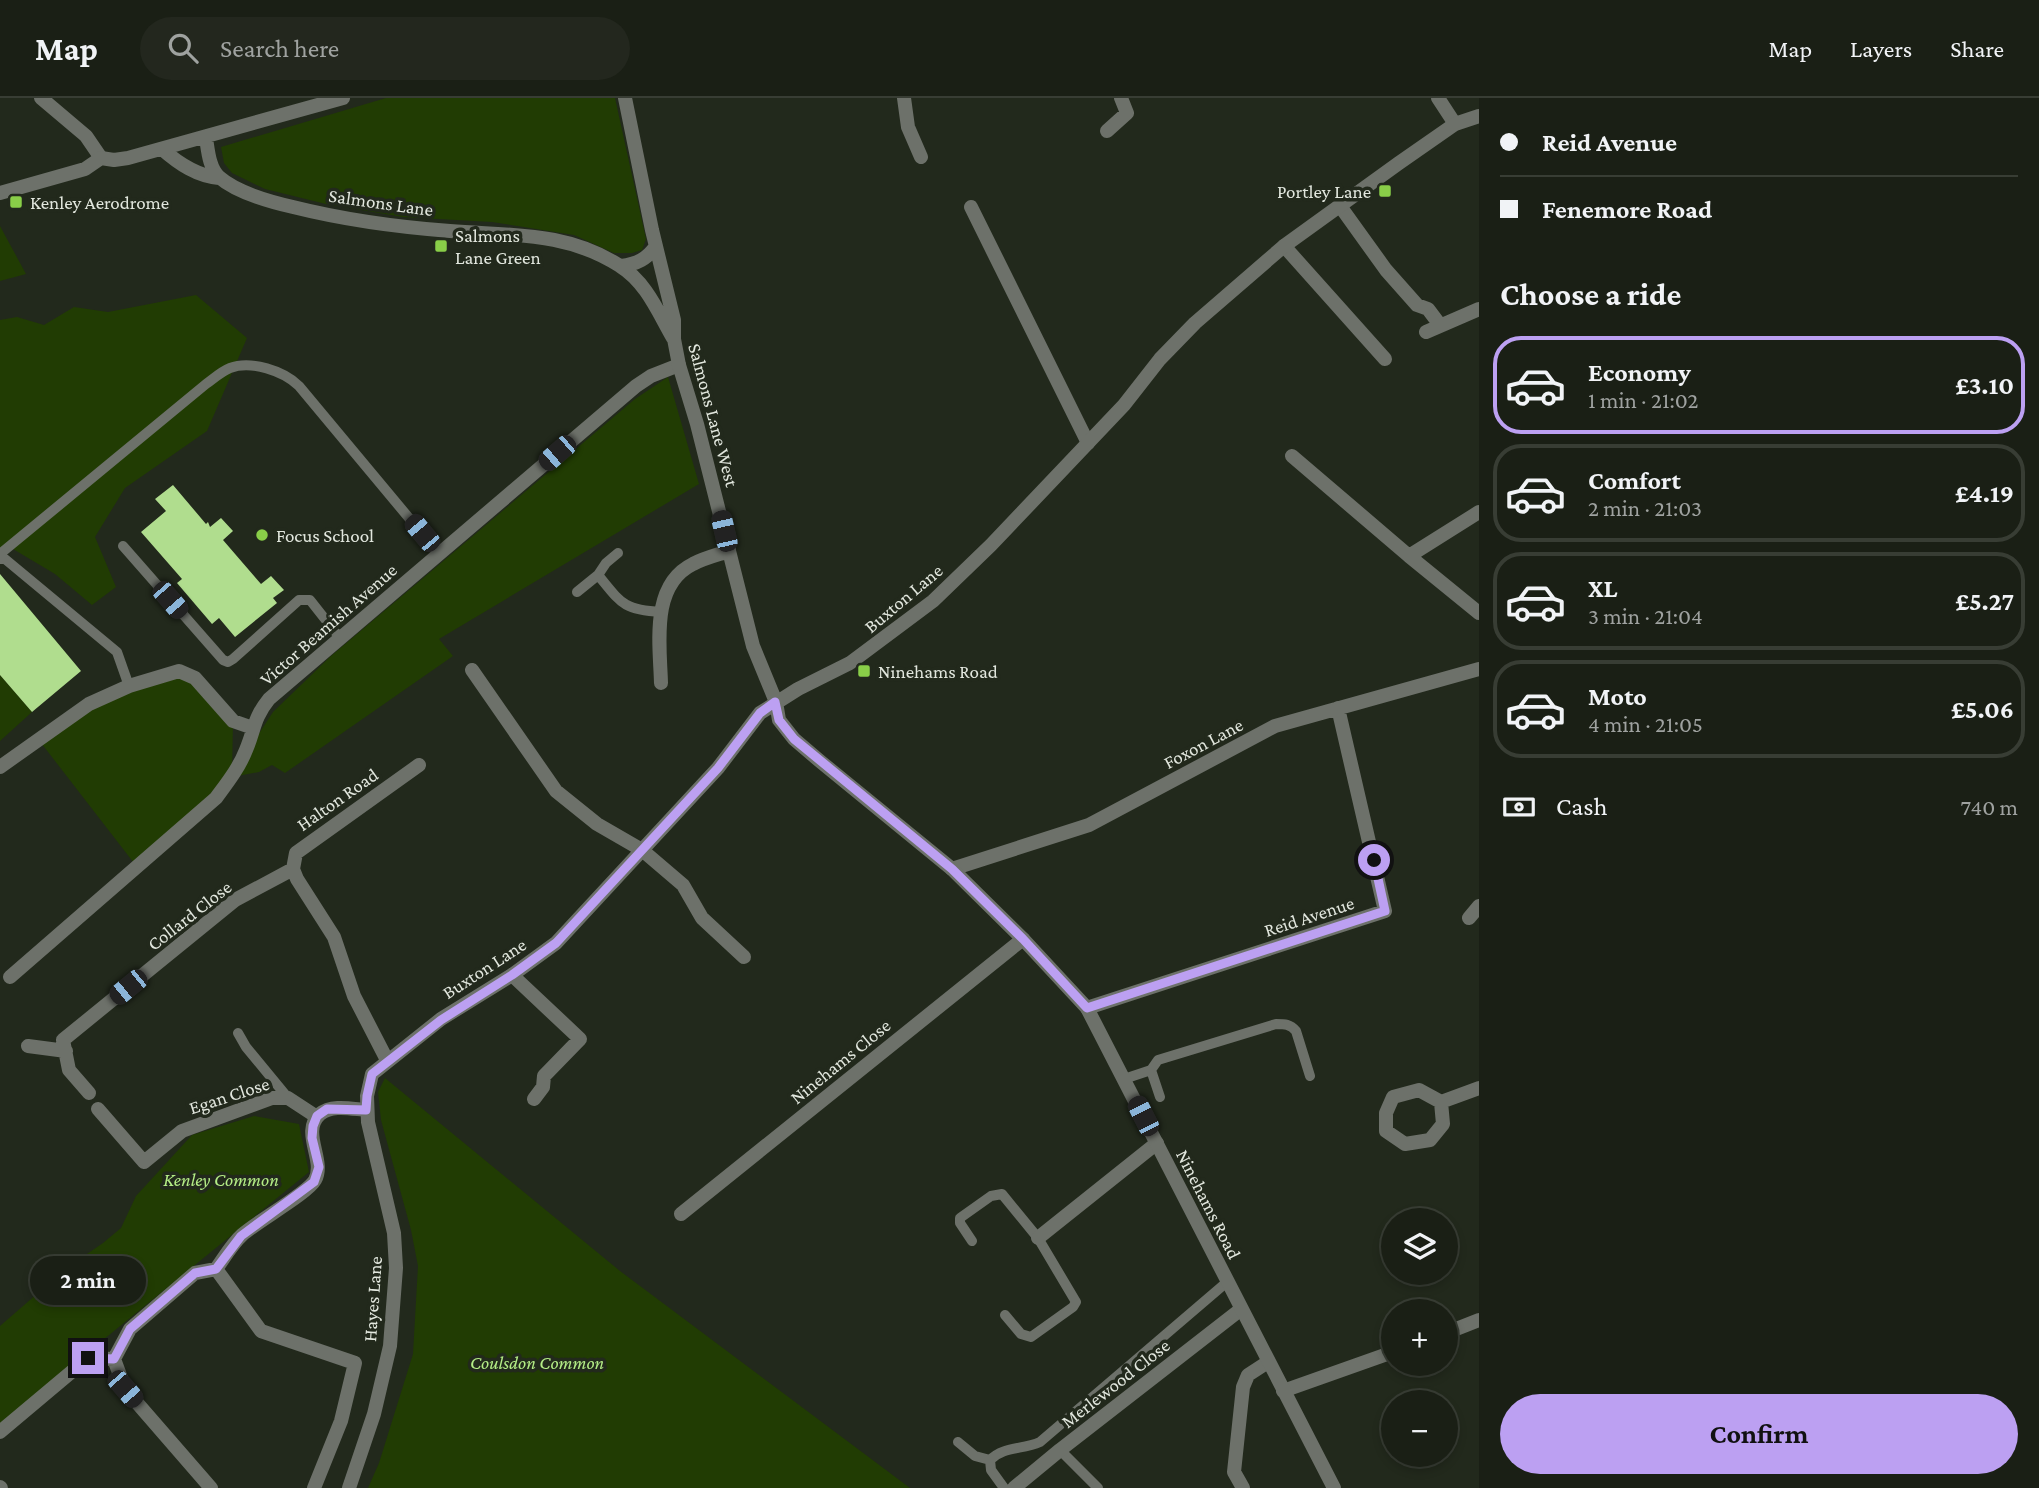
<!DOCTYPE html>
<meta charset="utf-8">
<style>
body{margin:0;font-family:"Crimson Pro",serif;background:#23271e;color:#f1f3f6;height:100vh;display:flex;flex-direction:column;font-size:26px;white-space:nowrap}
*{box-sizing:border-box;margin:0}
p{font-size:23px;color:#9fa2a0}
.icon{flex:none;width:38px;height:38px;fill:none;stroke:currentColor;stroke-width:2;stroke-linecap:round;stroke-linejoin:round}
.map{position:relative;flex:1;overflow:hidden}
.details{display:flex;flex-direction:column;background:#1a1f15;width:560px}
.details>*{flex:none}
.hud{display:grid;align-content:center;height:154px;padding:0 21px;background:#1a1f15}
.controls{position:absolute;left:1381px;top:1110px;display:grid;gap:14px}
.controls a{display:grid;place-items:center;width:77px;height:77px;border-radius:50%;background:#1a1f15;box-shadow:0 4px 10px #0003,0 0 0 2px #383d34;font-size:35px}
.end{position:absolute;width:32px;height:32px;margin:-16px;border:9px solid #bca0f2;background:#111;box-shadow:0 0 0 4px #111}
.from{border-radius:50%}
.bubble{position:absolute;height:49px;border-radius:24px;background:#1a1f15;box-shadow:0 4px 10px #0003,0 0 0 2px #383d34;font-size:23px;font-weight:700;line-height:49px;text-align:center}
.car{position:absolute;width:21px;height:42px;margin:-21px -10px;border-radius:9px;box-shadow:0 0 5px 2px #0007;background:linear-gradient(#222 24%,#8ab4d8 0 40%,#222 0 76%,#8ab4d8 0 86%,#222 0)}
.hud b{display:flex;align-items:center;gap:24px;height:66px;font-size:26px}
.hud b+b{border-top:2px solid #383d34}
.hud i{width:18px;height:18px;background:#f1f3f6}
ul{padding:0;list-style:none}
li{display:flex;align-items:center;gap:21px;height:98px;margin:0 14px 10px;padding:0 7px;border:4px solid #383d34;border-radius:28px}
li div{flex:1}
li b{display:block;font-size:26px}
li em{font-style:normal;font-weight:700}
li.active{border-color:#bca0f2}
li>.icon{width:63px;height:63px;stroke-width:1.5}
h2{padding:0 21px;font-size:32px;line-height:84px}
.pay{display:flex;align-items:center;gap:18px;height:77px;padding:0 21px;font-size:26px}
.pay p{margin-inline-start:auto}
.button{display:flex;gap:14px;margin-top:auto;padding:14px 21px}
.button a{flex:1;height:80px;border-radius:42px;background:#bca0f2;color:#111;font-size:28px;font-weight:700;line-height:80px;text-align:center}
header{display:flex;align-items:center;gap:42px;box-sizing:border-box;height:98px;padding:0 35px;background:#1a1f15;border-bottom:2px solid #383d34}
header strong{font-size:33px}
nav{display:flex;gap:38px;margin-inline-start:auto;font-size:24px}
.search{width:490px;height:63px;background:#23271e;display:flex;align-items:center;gap:18px;box-sizing:border-box;padding:0 24px;border-radius:38px;color:#9fa2a0;font-size:26px}
main{display:flex;flex:1;min-height:0}
.map>svg:first-child{display:block}
</style>
<header>
<strong>Map</strong>
<div class="search"><svg class="icon" aria-label="search" viewBox="0 0 24 24"><circle cx="10" cy="10" r="6"/><path d="M15 15l6 6"/></svg>Search here</div>
<nav><a>Map</a><a>Layers</a><a>Share</a></nav>
</header>
<main>
<div class="map">
<svg width="1479" height="1390" viewBox="0 0 1479 1390">
<rect width="100%" height="100%" fill="#22291c"/>
<path fill="#213c03" d="M386,0H615L646,141L642,152L632,155H614L574,137L492,124L403,119L326,106L265,91L232,75L224,65L221,49Z
M0,128L26,176L0,183Z
M196,197L247,240L207,333L125,390L95,439L116,489L92,507L55,476L13,451L0,453V222L17,219L44,227L74,209L108,214Z
M668,279L699,386L439,541L453,558L285,675L272,667L259,674L232,679L137,769L38,641L89,606L179,573L233,623L232,677L273,614L331,558L635,301Z
M0,577L32,614L0,643Z
M385,980L620,1173L910,1390H368L379,1365L413,1256L418,1168L411,1132L381,1022L378,994Z
M254,1018L299,1026L309,1074L0,1326V1228L68,1169L103,1145L121,1130L136,1098L192,1037Z"/>
<path fill="#b0dd8e" d="M173,387L206,426L208,424L210,429L221,420L233,433L223,442L261,486L271,478L284,492L273,500L277,505L235,539L219,520L212,526L177,485L182,481L141,434L166,413L155,401Z
M0,476L81,573L32,614L0,577Z"/>
<g fill="none" stroke-linecap="round" stroke-linejoin="round">
<path stroke="#6d716a" stroke-width="10" d="M123,448L223,562L228,564L233,561L299,502H310L340,540
M0,456L206,286C213,281 222,273 230,270C251,262 284,273 299,288L439,456
M0,461H5L117,554L129,588
M598,477C621,505 623,512 661,514
M577,494L598,477L606,465L618,455
M238,935L246,949L288,1000
M1151,972L1160,999
M1124,981L1151,972L1158,962L1276,926C1285,926 1290,926 1296,933L1310,978
M972,1143L960,1125V1120L991,1098L1002,1096L1038,1140L1076,1204L1073,1209L1031,1239L1021,1236L1005,1217
M958,1344L975,1358L990,1362
M1060,1352L1098,1390
M1004,1390L991,1372L990,1362C1004,1348 1022,1352 1040,1344L1227,1184"/>
<path stroke="#6d716a" stroke-width="14" d="M41,0L86,38L101,60
M904,0L908,29L921,59
M1438,0L1455,26
M1107,33L1127,15L1121,0
M1340,108L1386,172L1417,207L1428,211L1440,227
M971,109L1088,345
M1284,148L1385,261
M1426,234L1479,211
M1292,358L1409,458L1479,414
M1409,458L1479,515
M472,572L556,693L597,726L642,752L683,787L702,820L744,859
M661,585C660,547 650,487 693,466C704,460 717,457 729,453
M0,669L89,606L129,588L179,573L195,580L233,623L253,630
M952,771L1089,727L1275,628L1479,571
M1469,820L1479,808
M512,877L580,941L544,978L543,989L534,1001
M10,879L216,700C227,685 239,670 246,652C255,631 253,621 269,601L636,288L651,278L679,267
M1087,910L1385,813L1338,610
M28,948L66,953
M387,962L354,898L334,839L297,781L293,771L296,755L419,667
M89,995L69,972L63,942L235,802L293,771
M1441,1004L1443,1026L1430,1042L1405,1046L1386,1033V1015L1393,999L1419,992L1441,1004L1479,990
M98,1011L144,1064L182,1033L272,1000H288L317,1019
M681,1116L1023,841
M1038,1140L1157,1045
M216,1171L261,1233L355,1265L341,1323L314,1390
M1446,1235L1479,1222
M114,1261L125,1291L211,1390
M1283,1293L1393,1254
M0,1334L88,1260L114,1261L130,1231L195,1175L216,1171C224,1160 232,1146 242,1137C256,1124 308,1095 315,1082C326,1062 300,1034 320,1016C332,1006 352,1011 367,1012
M0,1389L1,1390
M1014,1390L1060,1352L1240,1212
M1243,1390L1234,1374L1243,1289L1248,1277L1268,1264"/>
<path stroke="#6d716a" stroke-width="14" d="M625,0L652,132L674,222V241L679,267L697,326L753,548L776,604L779,622L794,641L821,664L952,771L1023,841L1087,910L1334,1390
M206,40C208,52 209,70 219,79C236,94 271,104 293,109C345,122 397,129 450,133C511,138 566,133 620,168C646,184 658,214 673,240
M162,51C179,66 197,78 219,80
M0,95L85,71L101,60L114,62L128,60L343,0
M621,168C637,166 647,161 656,148
M349,1390L374,1316L390,1248L396,1170L394,1135L368,1024L367,998L372,976L441,921L512,877L556,845L718,670L760,615L798,591L850,565L933,503L991,447L1124,307L1160,261L1195,225L1284,148L1399,65L1455,26L1479,18"/>
</g>
<g fill="none" stroke-linecap="round" stroke-linejoin="round">
<path stroke="#bca0f2" stroke-width="9" d="M88,1260L114,1261L130,1231L195,1175L216,1171L241,1138L314,1084L319,1069L312,1040L313,1028L317,1018L327,1011L366,1012L367,998L372,976L441,922L512,877L556,845L718,670L760,615L775,604L779,622L794,641L952,771L1023,841L1087,910L1385,813L1374,762"/>
</g>
<g fill="#89ce48" stroke="#22291c" stroke-width="2.5">
<rect x="1378" y="86" width="14" height="14" rx="3.5"/>
<rect x="9" y="97" width="14" height="14" rx="3.5"/>
<rect x="434" y="141" width="14" height="14" rx="3.5"/>
<circle cx="262" cy="437" r="7"/>
<rect x="857" y="566" width="14" height="14" rx="3.5"/>
</g>
<g text-anchor="middle" stroke-width="7" stroke-linejoin="round" paint-order="stroke">
<g font-size="19" fill="#e2e7de" stroke="#22291c" text-anchor="start">
<text x="1371" y="100" text-anchor="end">Portley Lane</text>
<text x="30" y="111">Kenley Aerodrome</text>
<text x="455" y="144">Salmons<tspan x="455" dy="22">Lane Green</tspan></text>
<text x="276" y="444">Focus School</text>
<text x="878" y="580">Ninehams Road</text>
</g>
<g font-size="19" fill="#e2e7de" stroke="#22291c">
<text transform="translate(381 104) rotate(8)" y="7">Salmons Lane</text>
<text transform="translate(714 317) rotate(75)" y="7">Salmons Lane West</text>
<text transform="translate(903 500) rotate(-40)" y="7">Buxton Lane</text>
<text transform="translate(328 526) rotate(-41)" y="7">Victor Beamish Avenue</text>
<text transform="translate(1203 645) rotate(-28)" y="7">Foxon Lane</text>
<text transform="translate(337 701) rotate(-35)" y="7">Halton Road</text>
<text transform="translate(189 817) rotate(-38)" y="7">Collard Close</text>
<text transform="translate(1309 818) rotate(-18)" y="7">Reid Avenue</text>
<text transform="translate(484 870) rotate(-33)" y="7">Buxton Lane</text>
<text transform="translate(840 963) rotate(-39)" y="7">Ninehams Close</text>
<text transform="translate(229 997) rotate(-18)" y="7">Egan Close</text>
<text transform="translate(1209 1106) rotate(63)" y="7">Ninehams Road</text>
<text transform="translate(372 1201) rotate(-86)" y="7">Hayes Lane</text>
<text transform="translate(1115 1285) rotate(-38)" y="7">Merlewood Close</text>
</g>
<g font-size="19" font-style="italic" fill="#b4ed86" stroke="#22291c">
<text x="221" y="1088">Kenley Common</text>
<text x="537" y="1271">Coulsdon Common</text>
</g>
</g>
</svg>
<div class="controls">
<a><svg class="icon" aria-label="layers" viewBox="0 0 24 24"><path d="M12 4l9 5-9 5-9-5zM3 14l9 5 9-5"/></svg></a>
<a>+</a>
<a>−</a>
</div>
<i class="end from" style="left:1374px;top:762px"></i>
<i class="end" style="left:88px;top:1260px"></i>
<div class="bubble" style="left:30px;top:1158px;width:116px">2 min</div>
<i class="car" style="left:557px;top:355px;rotate:229deg"></i>
<i class="car" style="left:724px;top:433px;rotate:347deg"></i>
<i class="car" style="left:422px;top:435px;rotate:320deg"></i>
<i class="car" style="left:170px;top:502px;rotate:139deg"></i>
<i class="car" style="left:128px;top:889px;rotate:231deg"></i>
<i class="car" style="left:1143px;top:1018px;rotate:333deg"></i>
<i class="car" style="left:125px;top:1291px;rotate:139deg"></i>
</div>
<section class="details">
<div class="hud">
<b><i class="from"></i>Reid Avenue</b>
<b><i></i>Fenemore Road</b>
</div>
<h2>Choose a ride</h2>
<ul>
<li class="active"><svg class="icon" aria-label="car" viewBox="0 0 24 24"><path d="M5 17H2v-5l4-1 3-4h7l3 4 3 1v5h-3M9 17h6M6 11h13"/><circle cx="7" cy="17" r="2"/><circle cx="17" cy="17" r="2"/></svg><div><b>Economy</b><p>1 min · 21:02</p></div><em>£3.10</em></li>
<li><svg class="icon" aria-label="car" viewBox="0 0 24 24"><path d="M5 17H2v-5l4-1 3-4h7l3 4 3 1v5h-3M9 17h6M6 11h13"/><circle cx="7" cy="17" r="2"/><circle cx="17" cy="17" r="2"/></svg><div><b>Comfort</b><p>2 min · 21:03</p></div><em>£4.19</em></li>
<li><svg class="icon" aria-label="car" viewBox="0 0 24 24"><path d="M5 17H2v-5l4-1 3-4h7l3 4 3 1v5h-3M9 17h6M6 11h13"/><circle cx="7" cy="17" r="2"/><circle cx="17" cy="17" r="2"/></svg><div><b>XL</b><p>3 min · 21:04</p></div><em>£5.27</em></li>
<li><svg class="icon" aria-label="car" viewBox="0 0 24 24"><path d="M5 17H2v-5l4-1 3-4h7l3 4 3 1v5h-3M9 17h6M6 11h13"/><circle cx="7" cy="17" r="2"/><circle cx="17" cy="17" r="2"/></svg><div><b>Moto</b><p>4 min · 21:05</p></div><em>£5.06</em></li>
</ul>
<div class="pay"><svg class="icon" aria-label="cash" viewBox="0 0 24 24"><path d="M3 7h18v10H3z"/><circle cx="12" cy="12" r="2"/></svg>Cash<p>740 m</p></div>
<div class="button"><a>Confirm</a></div>
</section>
</main>
